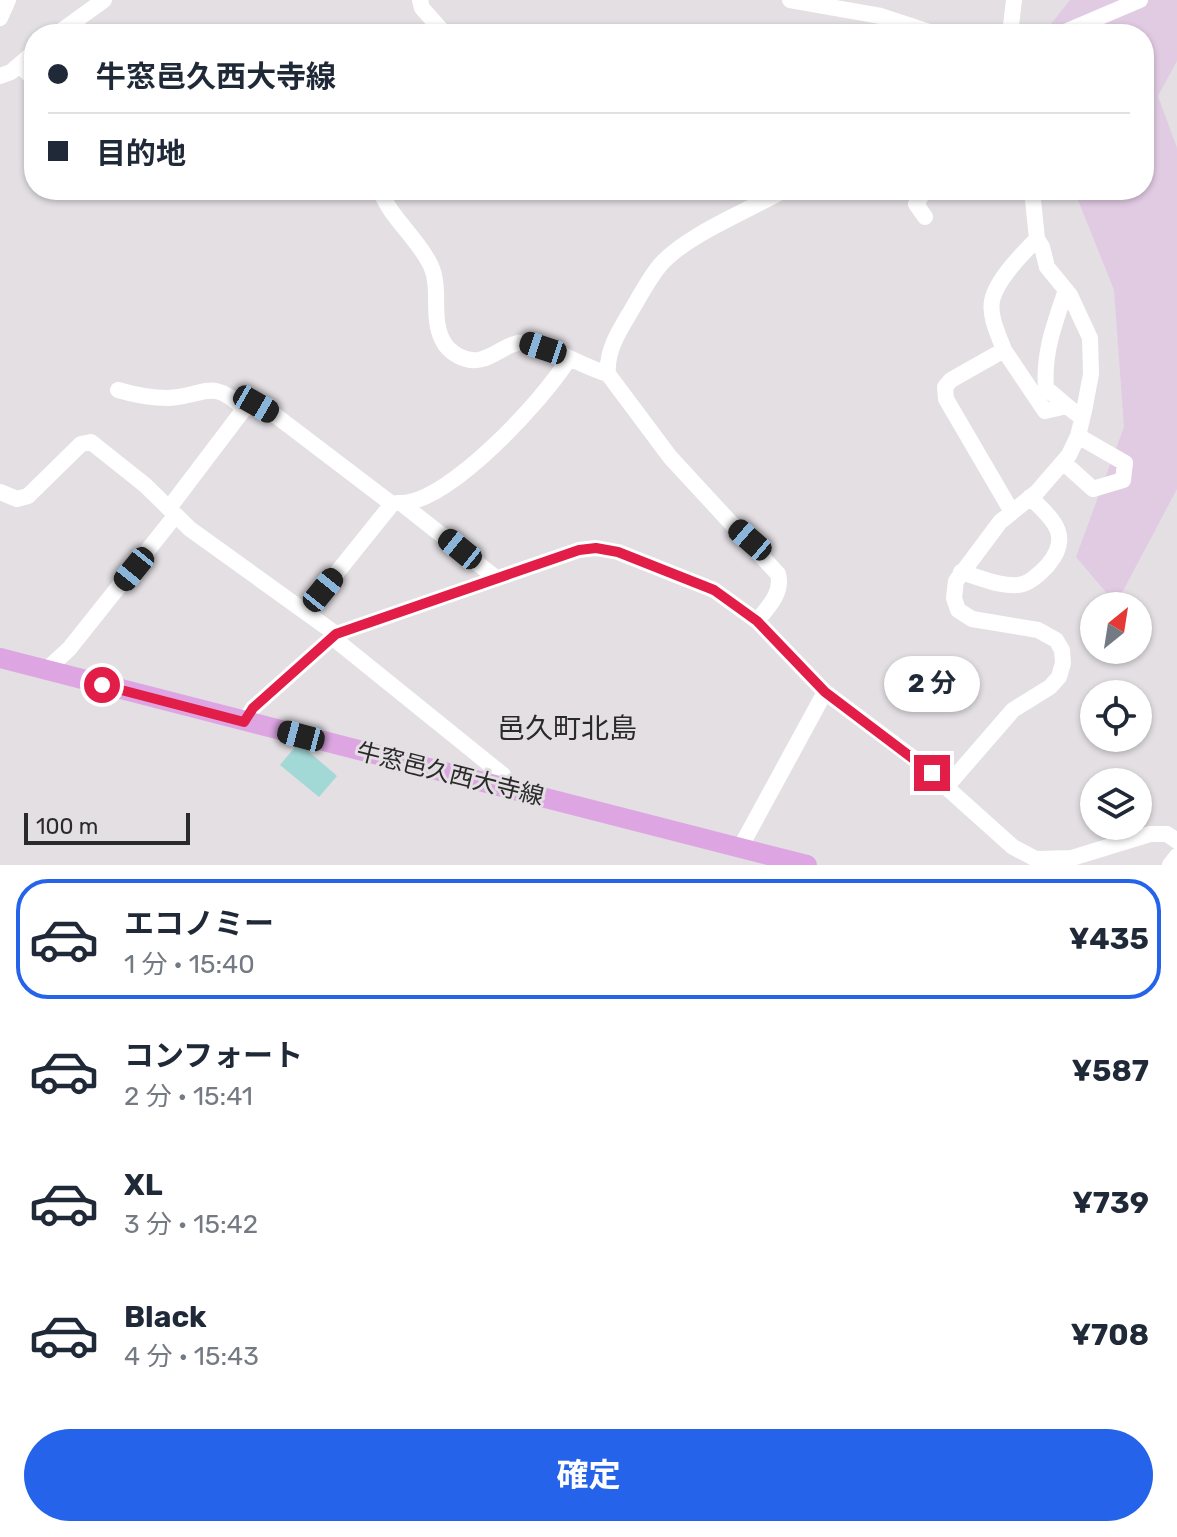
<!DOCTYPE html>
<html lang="ja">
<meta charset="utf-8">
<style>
body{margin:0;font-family:Rubik,"Noto Sans JP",sans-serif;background:#f6f6f7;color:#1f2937;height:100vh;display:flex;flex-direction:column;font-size:30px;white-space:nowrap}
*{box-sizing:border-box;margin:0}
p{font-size:26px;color:#747a83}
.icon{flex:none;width:44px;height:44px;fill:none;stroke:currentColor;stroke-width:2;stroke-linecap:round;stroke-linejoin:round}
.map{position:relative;height:865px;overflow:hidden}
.sheet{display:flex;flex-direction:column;background:#fff;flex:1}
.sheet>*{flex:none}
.hud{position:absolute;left:24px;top:24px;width:1130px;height:176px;border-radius:32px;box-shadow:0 2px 6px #0004;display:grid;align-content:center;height:176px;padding:0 24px;background:#fff}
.needle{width:52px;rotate:30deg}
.controls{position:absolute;left:1080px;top:592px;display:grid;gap:16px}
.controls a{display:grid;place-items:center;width:72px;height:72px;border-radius:50%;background:#fff;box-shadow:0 2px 6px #0004;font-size:40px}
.scale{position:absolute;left:24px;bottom:20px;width:166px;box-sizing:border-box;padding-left:8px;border:4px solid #2b2a2b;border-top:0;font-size:22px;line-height:28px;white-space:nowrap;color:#2b2a2b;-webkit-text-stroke:6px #e3dfe3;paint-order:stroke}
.end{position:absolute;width:36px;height:36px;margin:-18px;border:10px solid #e11d48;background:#fff;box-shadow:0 0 0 4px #fff}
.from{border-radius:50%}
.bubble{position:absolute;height:56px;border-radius:28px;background:#fff;box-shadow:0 2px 6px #0004;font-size:26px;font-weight:700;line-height:56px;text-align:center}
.car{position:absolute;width:24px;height:48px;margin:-24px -12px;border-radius:10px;box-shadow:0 0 6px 2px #0007;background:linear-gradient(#222 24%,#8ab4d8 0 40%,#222 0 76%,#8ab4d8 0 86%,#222 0)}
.hud b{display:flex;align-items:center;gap:28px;height:76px;font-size:30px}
.hud b+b{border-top:2px solid #e0e1e3}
.hud i{width:20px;height:20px;background:#1f2937}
ul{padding:14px 0 0;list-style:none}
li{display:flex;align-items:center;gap:24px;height:120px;margin:0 16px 12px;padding:0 8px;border:4px solid transparent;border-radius:32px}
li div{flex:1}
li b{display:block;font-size:30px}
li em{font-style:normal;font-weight:700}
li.active{border-color:#2563eb}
li>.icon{width:72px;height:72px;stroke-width:1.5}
.cta{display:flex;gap:16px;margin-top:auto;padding:16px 24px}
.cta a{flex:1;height:92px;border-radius:48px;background:#2563eb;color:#fff;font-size:32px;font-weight:700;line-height:92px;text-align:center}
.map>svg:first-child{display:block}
</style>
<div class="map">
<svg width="1177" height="865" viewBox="0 0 1177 865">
<rect width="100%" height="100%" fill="#e3dfe3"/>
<path fill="#e1cbe3" d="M1070,0H1177V61L1158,96L1177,148V489L1116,604L1076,557L1124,427L1114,290L1074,190H1144V34H1043Z"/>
<path fill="#a2d8d6" d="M295,747L307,750L337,776L319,797L280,765Z"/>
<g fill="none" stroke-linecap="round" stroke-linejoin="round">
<path stroke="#fff" stroke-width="16" d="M420,0L422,8L445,34
M790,0L881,16L936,34
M0,18L8,0
M57,34L104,0
M1010,34L1014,0
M1060,34L1140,0
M19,65L34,79
M0,76L11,72L34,52
M380,190C391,219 418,238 431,266C441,288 431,317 442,339C448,353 467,364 482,359C498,355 510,340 528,343C555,348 581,366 608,374
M925,190L916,204L925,217
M1066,290C1055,322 1043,353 1046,388L1067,406
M1004,350C999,336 989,317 992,301C996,280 1023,253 1037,239
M118,390C135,395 151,398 168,398C205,396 212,377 244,409L169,508
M244,409L256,404L271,412L392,504L306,611
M1063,462L1093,489L1123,480L1125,463L1078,436
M0,492L17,499L28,496L81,444L91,442L145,485L190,529L336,634L253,708L244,722
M397,503H401L496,578
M401,503C450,502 543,400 568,360
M1012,512L946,399L945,387L951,380L1004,350L1045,411L1067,406L1082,418
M961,572C979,577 1005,589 1023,584C1033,581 1041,572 1048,565C1073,535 1052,519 1030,497
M757,621C768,607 783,593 778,574L670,457L608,374C606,351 619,331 631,311C640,296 649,278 661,264C688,234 748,211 784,190
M336,634L579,550L596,548L618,552L714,590L757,621L825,692L917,761L1013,847L1036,859L1072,858L1150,834H1167L1177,841
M332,637L503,775L506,789
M46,670L69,649L175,516
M947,786L1013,710L1050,687L1059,677L1063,663L1062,650L1056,640L1038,630L972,619L958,610L954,598L956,581L1000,522L1037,492L1069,455L1078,436L1084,411L1091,374L1090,338L1070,295L1047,267L1042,247L1037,239L1032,190
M740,848L825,692
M1170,865L1177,856"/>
<path stroke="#dda6e2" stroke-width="20" d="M0,658L807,865"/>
</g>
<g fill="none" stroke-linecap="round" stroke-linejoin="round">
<path stroke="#e11d48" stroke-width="10" d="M102,685L244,722L253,708L336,634L579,550L596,548L618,552L714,590L757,621L825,692L932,773"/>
</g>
<g text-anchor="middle" stroke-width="6" stroke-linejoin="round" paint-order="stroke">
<g font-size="24" fill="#2b2a2b" stroke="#e3dfe3">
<text transform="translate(450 774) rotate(14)" y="8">牛窓邑久西大寺線</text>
</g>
<g font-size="28" fill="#2b2a2b" stroke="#e3dfe3">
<text x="567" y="738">邑久町北島</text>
</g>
</g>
</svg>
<div class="controls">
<a><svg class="needle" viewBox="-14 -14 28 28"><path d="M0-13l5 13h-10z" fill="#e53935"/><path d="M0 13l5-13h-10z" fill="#747a83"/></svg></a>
<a><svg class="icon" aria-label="locate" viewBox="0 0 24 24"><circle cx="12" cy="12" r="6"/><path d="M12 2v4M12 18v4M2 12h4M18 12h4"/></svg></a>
<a><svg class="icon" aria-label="layers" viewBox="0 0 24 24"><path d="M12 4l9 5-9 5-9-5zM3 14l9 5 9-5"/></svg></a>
</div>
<div class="scale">100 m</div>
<i class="end from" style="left:102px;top:685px"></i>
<i class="end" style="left:932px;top:773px"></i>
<div class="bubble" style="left:884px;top:656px;width:96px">2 分</div>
<i class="car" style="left:543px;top:348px;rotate:288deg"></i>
<i class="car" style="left:256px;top:404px;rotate:120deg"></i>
<i class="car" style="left:750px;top:540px;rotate:311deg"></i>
<i class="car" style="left:460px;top:549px;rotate:309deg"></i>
<i class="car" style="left:134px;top:569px;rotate:219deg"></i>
<i class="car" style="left:323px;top:590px;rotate:39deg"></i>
<i class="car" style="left:301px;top:736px;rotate:285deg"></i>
<div class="hud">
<b><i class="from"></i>牛窓邑久西大寺線</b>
<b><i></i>目的地</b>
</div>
</div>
<section class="sheet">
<ul>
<li class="active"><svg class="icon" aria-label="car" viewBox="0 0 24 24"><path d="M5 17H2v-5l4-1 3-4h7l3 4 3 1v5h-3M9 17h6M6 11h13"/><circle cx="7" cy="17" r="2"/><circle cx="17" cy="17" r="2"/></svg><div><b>エコノミー</b><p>1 分 · 15:40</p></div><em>¥435</em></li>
<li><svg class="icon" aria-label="car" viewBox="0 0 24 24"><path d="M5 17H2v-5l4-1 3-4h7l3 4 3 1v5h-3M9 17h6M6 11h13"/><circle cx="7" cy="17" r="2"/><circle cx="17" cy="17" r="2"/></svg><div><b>コンフォート</b><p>2 分 · 15:41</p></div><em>¥587</em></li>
<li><svg class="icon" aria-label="car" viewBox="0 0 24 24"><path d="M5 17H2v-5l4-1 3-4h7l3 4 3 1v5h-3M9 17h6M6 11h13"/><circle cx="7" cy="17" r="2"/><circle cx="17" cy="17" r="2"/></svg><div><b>XL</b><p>3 分 · 15:42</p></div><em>¥739</em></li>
<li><svg class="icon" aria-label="car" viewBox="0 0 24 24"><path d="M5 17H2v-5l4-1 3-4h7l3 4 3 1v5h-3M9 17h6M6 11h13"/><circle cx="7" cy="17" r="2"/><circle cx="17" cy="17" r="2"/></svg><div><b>Black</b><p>4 分 · 15:43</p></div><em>¥708</em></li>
</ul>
<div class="cta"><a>確定</a></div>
</section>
